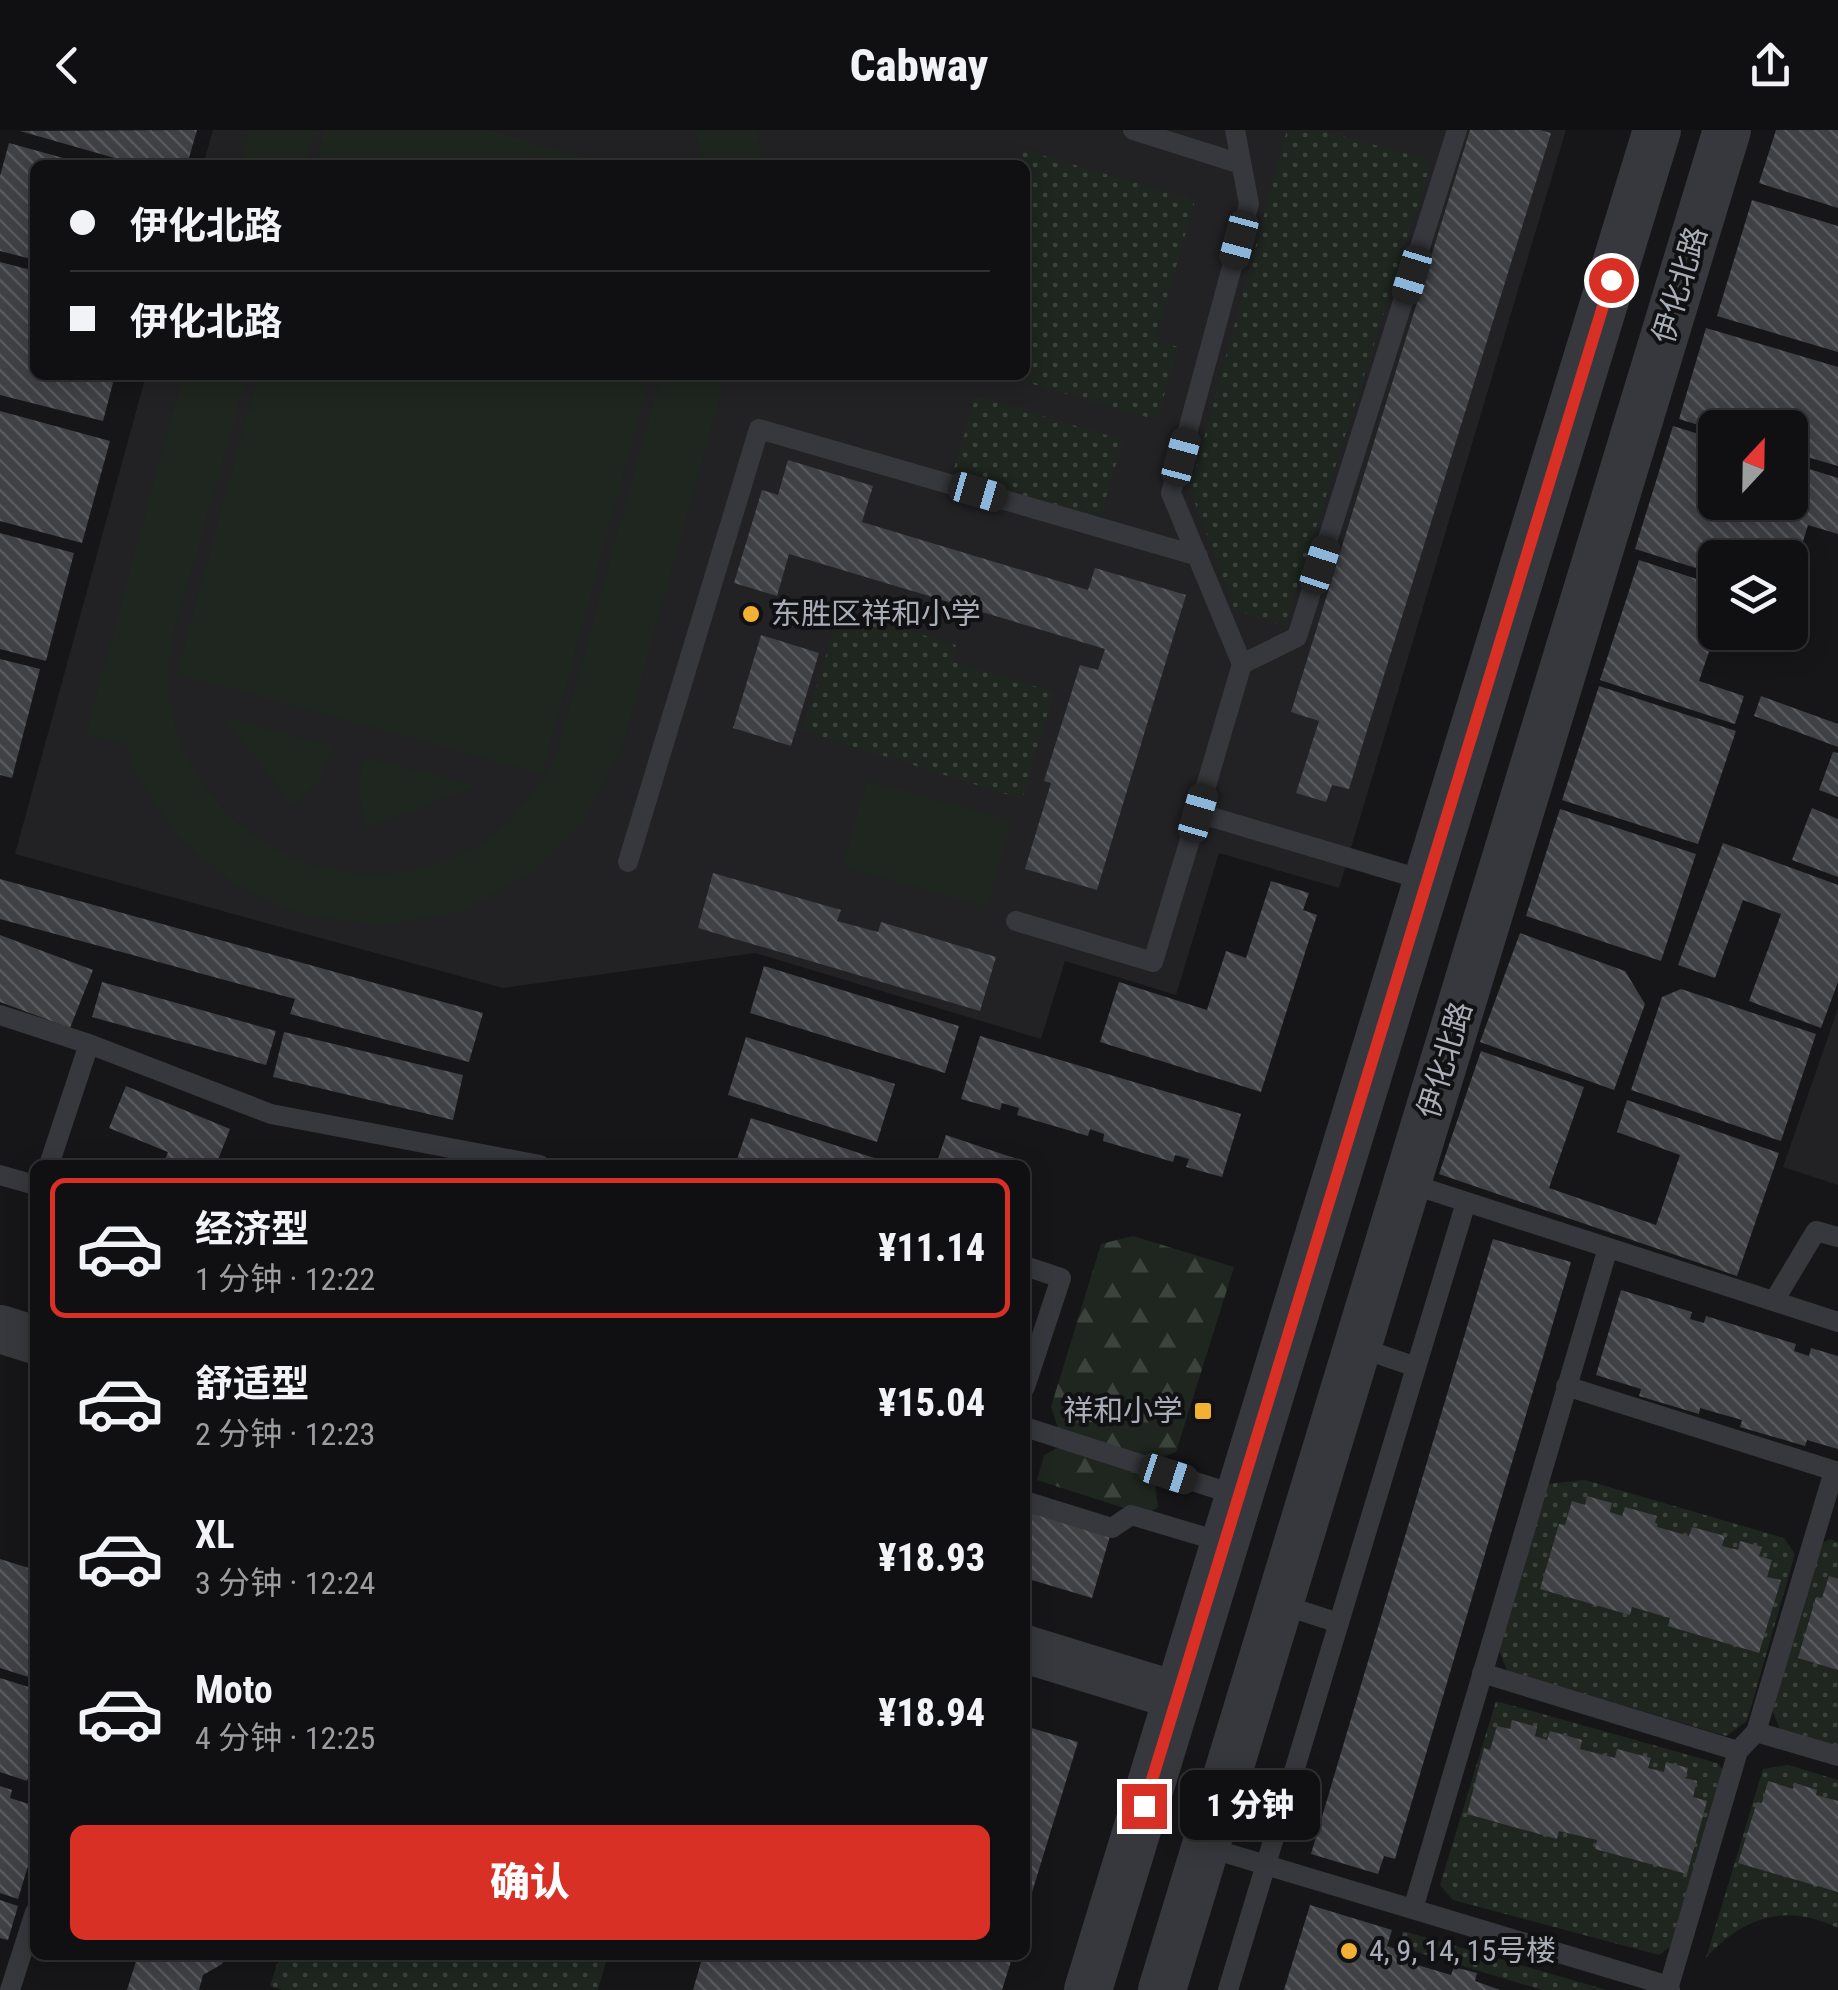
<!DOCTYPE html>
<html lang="zh">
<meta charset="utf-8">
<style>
body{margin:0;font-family:"Roboto Condensed","Noto Sans SC",sans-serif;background:#1e1e20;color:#f1f3f6;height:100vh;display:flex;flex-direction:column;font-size:38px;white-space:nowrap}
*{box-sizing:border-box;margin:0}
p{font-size:32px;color:#9c9d9f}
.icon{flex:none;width:55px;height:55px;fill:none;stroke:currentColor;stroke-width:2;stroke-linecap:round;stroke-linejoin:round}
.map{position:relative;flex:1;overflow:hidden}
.panel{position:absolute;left:30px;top:1030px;width:1000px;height:800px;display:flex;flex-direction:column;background:#101012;border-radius:15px;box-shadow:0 5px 25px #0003,0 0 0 2px #303032}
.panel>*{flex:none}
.hud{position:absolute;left:30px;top:30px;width:1000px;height:220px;border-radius:15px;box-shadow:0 5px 25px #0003,0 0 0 2px #303032;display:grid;align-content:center;height:220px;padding:0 40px;background:#101012}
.needle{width:65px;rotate:22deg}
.tools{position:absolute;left:1698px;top:280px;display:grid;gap:20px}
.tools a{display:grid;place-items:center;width:110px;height:110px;border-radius:15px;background:#101012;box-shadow:0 5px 25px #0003,0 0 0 2px #303032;font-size:50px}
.end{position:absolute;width:45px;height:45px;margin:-22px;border:12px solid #d93025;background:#fff;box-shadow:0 0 0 5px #fff}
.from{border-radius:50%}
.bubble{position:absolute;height:70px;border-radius:15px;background:#101012;box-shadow:0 5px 25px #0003,0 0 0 2px #303032;font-size:32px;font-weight:800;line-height:70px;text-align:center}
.car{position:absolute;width:30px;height:60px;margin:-30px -15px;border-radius:12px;box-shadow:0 0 8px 2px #0007;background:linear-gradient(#222 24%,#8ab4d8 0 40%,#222 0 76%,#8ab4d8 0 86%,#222 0)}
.hud b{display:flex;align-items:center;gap:35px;height:95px;font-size:38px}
.hud b+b{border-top:2px solid #303032}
.hud i{width:25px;height:25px;background:#f1f3f6}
ul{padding:18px 0 0;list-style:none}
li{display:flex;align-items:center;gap:30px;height:140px;margin:0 20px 15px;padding:0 20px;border:5px solid transparent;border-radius:15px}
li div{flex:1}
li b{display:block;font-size:38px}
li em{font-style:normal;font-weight:800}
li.on{border-color:#d93025}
li>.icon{width:90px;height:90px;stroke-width:1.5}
.button{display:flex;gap:20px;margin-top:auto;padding:20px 40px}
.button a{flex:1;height:115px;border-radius:15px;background:#d93025;color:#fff;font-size:40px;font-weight:800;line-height:115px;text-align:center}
header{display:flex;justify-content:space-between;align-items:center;height:130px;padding:0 40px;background:#101012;font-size:45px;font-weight:800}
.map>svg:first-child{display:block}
</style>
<header><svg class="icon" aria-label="back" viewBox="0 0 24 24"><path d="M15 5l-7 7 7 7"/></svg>Cabway<svg class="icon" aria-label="share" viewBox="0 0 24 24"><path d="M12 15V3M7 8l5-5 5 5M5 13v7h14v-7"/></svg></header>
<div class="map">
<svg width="1838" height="1860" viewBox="0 0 1838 1860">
<defs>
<pattern id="grass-dots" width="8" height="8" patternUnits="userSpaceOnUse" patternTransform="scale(2.5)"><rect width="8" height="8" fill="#1e261f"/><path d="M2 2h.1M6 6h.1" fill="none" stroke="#3c433d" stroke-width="1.8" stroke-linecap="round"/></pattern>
<pattern id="forest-firs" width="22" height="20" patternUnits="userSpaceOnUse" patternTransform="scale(2.5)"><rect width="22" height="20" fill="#1e261f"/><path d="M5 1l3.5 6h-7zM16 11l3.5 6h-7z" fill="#3c433d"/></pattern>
<pattern id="building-back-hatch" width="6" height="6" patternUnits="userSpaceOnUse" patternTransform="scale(2.5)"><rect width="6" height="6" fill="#404145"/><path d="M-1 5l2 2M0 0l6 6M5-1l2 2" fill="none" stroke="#595a5e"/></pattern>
</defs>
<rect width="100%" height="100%" fill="#161618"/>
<path fill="#222225" d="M213,0H1566L1339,758L1219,723L1176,865L1065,831L1041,909L755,823L503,858L15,724L146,245H1025V35H203Z
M1838,878V1055L1783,1037Z"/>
<path fill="url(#grass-dots)" d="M1287,0H1320L1422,28L1430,37L1285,496L1235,480L1190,360Z
M1024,20L1195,70L1155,210L1178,217L1157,290L1001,245H1025V35H1020Z
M976,266L1123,310L1100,388L952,345Z
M840,480L956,515L951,531L1054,562L1022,669L803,601Z
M1585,1350L1784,1408L1795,1424L1747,1591L1726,1606L1507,1541L1498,1517L1547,1354Z
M1830,1409L1838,1412V1617L1780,1600L1771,1577L1819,1415Z
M1496,1571L1717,1633L1725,1642L1674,1814L1659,1825L1453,1770L1440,1755Z
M1788,1635L1838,1650V1798C1785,1773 1744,1786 1706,1828L1763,1639Z
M1403,1801L1607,1860H1542L1407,1819L1400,1812Z
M280,1825H608L598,1860H283L270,1856Z"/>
<path fill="url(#forest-firs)" d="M1133,1106L1234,1137L1176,1322L1152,1331L1059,1301L1051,1277L1101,1114Z
M1059,1317L1154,1348L1158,1377L1146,1385L1037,1350L1044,1325Z"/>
<path fill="#1e261f" d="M249,0H315L305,35H239Z
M325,0H486L615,35H315Z
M695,0H756L765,35H704Z
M183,245H247C231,301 215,358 199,414C185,466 161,522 171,577C197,717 358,788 479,714C513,694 534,661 555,630L661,245H726L621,621L584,690L528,746L459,782L381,795L304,786L236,756L179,708L137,646L127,615L86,604Z
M258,245H650L542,644L177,544Z
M222,586L334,617L319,651L293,676Z
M364,627L476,656L367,698L358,662Z
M867,650L1012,691L987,777L842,737Z"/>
<path fill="url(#building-back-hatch)" d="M197,0L187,35H139L20,1Z
M1470,0H1540L1551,3L1349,659L1332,655L1326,672L1296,663L1319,591L1291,582Z
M1776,0H1838V78L1759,53Z
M9,13L85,34L35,35V130L0,121V46Z
M1752,70L1838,96V222L1717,186Z
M0,132L35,141V245H115L103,291L0,265Z
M1706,198L1838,237V336L1790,322V298L1715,300L1679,289Z
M0,281L110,311L82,413L0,391Z
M1673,296L1715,309V372H1790V333L1838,348V404L1808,395L1791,451L1790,428H1715V444L1635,419Z
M788,330L873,356L862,392L1088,460L1095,438L1186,465L1097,760L1025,739L1051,653L1044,651L1080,535L1098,540L1105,519L789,424L777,466L734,453L762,360L778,365Z
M0,403L74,423L46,531L0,519Z
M1639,430L1715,455V504L1699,551L1744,566L1735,594L1600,550Z
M1720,502H1765L1761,517Z
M761,505L819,523L791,616L733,598Z
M0,529L40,539L12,648L0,645Z
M1599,556L1736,601L1698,714L1562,670Z
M1761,566L1838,594V617L1754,586Z
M1833,622L1838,623V667L1819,660Z
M1812,678L1838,689V747L1792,730Z
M1560,679L1696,724L1661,831L1526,786Z
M1723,713L1838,755V852L1821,898L1749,871L1781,784L1743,770L1715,848L1678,835Z
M713,743L841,780L837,791L878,802L881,792L996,827L980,881L698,798Z
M0,749L483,883L469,932L290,884L295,869L0,789Z
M1271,751L1309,763L1303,780L1317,785L1261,962L1100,912L1119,852L1207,880L1226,821L1246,828Z
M1520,803L1625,841L1645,874L1614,960L1480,912Z
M0,805L93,840L70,898L0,872Z
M764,836L959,896L945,943L750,883Z
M102,852L276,901L266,935L92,887Z
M1681,859L1816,904L1781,1011L1631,960L1662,867Z
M284,902L463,945L453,990L273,947Z
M980,906L1241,984L1222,1047L1186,1037L1189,1029L1175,1025L1173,1032L1103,1011L1104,1004L1090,999L1088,1006L1017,985L1019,978L1002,973L1000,980L961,969Z
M746,907L895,954L877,1012L728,965Z
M1481,921L1584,957L1549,1058L1656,1095L1680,1025L1617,1002L1627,970L1779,1023L1737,1146L1439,1044Z
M126,956L230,999L216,1035H163L168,1022L109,998Z
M751,988L893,1034V1035H735Z
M946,1005L1014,1028L1011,1035H936Z
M1493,1109L1571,1132L1395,1729L1384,1726L1378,1744L1311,1724Z
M1621,1160L1692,1182L1690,1189L1704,1193L1706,1186L1796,1214L1794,1221L1809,1226L1811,1218L1838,1226V1319L1807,1310L1805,1316L1740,1297L1742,1290L1700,1278L1699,1284L1639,1266L1641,1259L1596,1245Z
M1587,1366L1612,1373L1610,1382L1622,1386L1625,1377L1657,1386L1654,1396L1689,1406L1692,1397L1725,1406L1722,1416L1738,1420L1740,1411L1762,1417L1759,1426L1772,1430L1767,1447L1781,1450L1759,1523L1668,1496L1670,1488L1632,1477L1630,1485L1540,1459L1559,1394L1565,1395L1572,1371L1585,1375Z
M1025,1381L1110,1406L1092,1468L1025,1448Z
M0,1429L35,1440V1549L0,1538Z
M1829,1446L1838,1449V1540L1798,1528L1816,1467L1822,1468Z
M0,1548L35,1559V1626L27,1651L0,1642Z
M1512,1590L1537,1597L1535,1606L1547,1610L1550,1601L1582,1610L1580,1619L1615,1628L1617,1619L1651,1628L1648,1638L1664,1642L1666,1632L1688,1638L1685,1648L1697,1651L1693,1667L1707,1671L1687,1744L1595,1719L1597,1710L1559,1701L1557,1709L1467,1684L1484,1618L1490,1620L1497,1596L1510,1599Z
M1025,1596L1078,1612L1026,1782H1025Z
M1768,1651L1793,1659L1795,1653L1817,1660L1816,1665L1838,1671V1762L1738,1733L1757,1672L1762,1673Z
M0,1656L12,1660L10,1668L35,1676V1713L18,1769L0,1763Z
M0,1770L18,1776L8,1810L0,1808Z
M1310,1775L1392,1800L1387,1816L1416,1826L1414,1834L1451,1845L1454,1837L1477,1843L1475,1851L1500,1860H1284Z
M138,1825H227L222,1834L203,1845L199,1860H127Z
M703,1825H1013L1002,1860H693Z"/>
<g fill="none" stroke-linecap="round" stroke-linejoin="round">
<path stroke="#37383d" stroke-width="20" d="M1133,0L1241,34
M1235,0L1249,74L1171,363L1242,534
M1198,683L1242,534L1297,507L1457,0
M628,732L759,299L1198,426
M1016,791L1153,832L1198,683L1427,751
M0,885L89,914L49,1035
M89,914L271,984L540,1035
M0,1045L35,1055
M1408,1053L1838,1192
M1025,1136L1061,1148L1025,1257
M1774,1171L1816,1101L1838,1107
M1358,1217L1416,1237
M1566,1256L1838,1342
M1025,1297L1239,1366
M1025,1371L1112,1398L1131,1385L1225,1413
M1280,1474L1339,1493
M1482,1543L1738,1621
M1756,1602L1838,1626
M1206,1717L1669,1856L1670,1860
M1413,1779L1608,1118
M1669,1856L1738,1621L1756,1602L1834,1341
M10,1860L35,1782
M1228,1860L1466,1072"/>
<path stroke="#37383d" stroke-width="48" d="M0,1199L35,1210
M1025,1519L1178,1566
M1088,1860L1657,0
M1162,1860L1727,0"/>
</g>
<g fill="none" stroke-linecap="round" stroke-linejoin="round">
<path stroke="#d93025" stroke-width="12" d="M1144,1676L1611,150"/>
</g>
<g fill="#f2b134" stroke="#111113" stroke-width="4">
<circle cx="751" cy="484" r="10"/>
<rect x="1193" y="1271" width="20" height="20" rx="5"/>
<circle cx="1349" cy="1821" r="10"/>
</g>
<g text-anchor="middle" stroke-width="8" stroke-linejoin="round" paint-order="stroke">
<g font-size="30" fill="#a8adb8" stroke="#111113">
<text transform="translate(1680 155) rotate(-73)" y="10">伊化北路</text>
<text transform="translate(1445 930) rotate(-73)" y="10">伊化北路</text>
</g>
<g font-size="30" fill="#a8adb8" stroke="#111113" text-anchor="start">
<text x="771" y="494">东胜区祥和小学</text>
<text x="1183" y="1291" text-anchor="end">祥和小学</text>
<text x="1369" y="1831">4, 9, 14, 15号楼</text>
</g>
</g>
</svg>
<div class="tools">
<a><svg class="needle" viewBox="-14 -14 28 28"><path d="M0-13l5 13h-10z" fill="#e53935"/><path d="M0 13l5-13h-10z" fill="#9c9d9f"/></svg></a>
<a><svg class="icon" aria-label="layers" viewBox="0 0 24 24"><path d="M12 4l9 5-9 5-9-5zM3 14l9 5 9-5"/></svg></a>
</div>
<i class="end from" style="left:1611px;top:150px"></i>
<i class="end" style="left:1144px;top:1676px"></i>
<div class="bubble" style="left:1180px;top:1640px;width:140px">1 分钟</div>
<i class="car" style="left:1239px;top:110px;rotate:195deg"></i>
<i class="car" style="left:1412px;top:145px;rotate:197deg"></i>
<i class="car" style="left:1181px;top:327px;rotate:15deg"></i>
<i class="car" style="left:978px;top:362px;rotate:106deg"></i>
<i class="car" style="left:1320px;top:435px;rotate:18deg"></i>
<i class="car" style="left:1198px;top:683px;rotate:16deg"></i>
<i class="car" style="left:1168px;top:1344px;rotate:108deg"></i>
<div class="hud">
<b><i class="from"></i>伊化北路</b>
<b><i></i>伊化北路</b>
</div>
<section class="panel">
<ul>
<li class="on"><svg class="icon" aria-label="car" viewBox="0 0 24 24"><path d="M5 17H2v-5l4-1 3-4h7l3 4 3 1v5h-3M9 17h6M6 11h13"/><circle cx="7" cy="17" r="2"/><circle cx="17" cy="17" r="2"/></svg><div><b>经济型</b><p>1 分钟 · 12:22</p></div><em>¥11.14</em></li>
<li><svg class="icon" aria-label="car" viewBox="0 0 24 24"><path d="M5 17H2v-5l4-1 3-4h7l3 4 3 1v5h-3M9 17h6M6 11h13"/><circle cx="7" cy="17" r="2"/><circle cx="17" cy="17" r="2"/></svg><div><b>舒适型</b><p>2 分钟 · 12:23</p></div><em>¥15.04</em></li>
<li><svg class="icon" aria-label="car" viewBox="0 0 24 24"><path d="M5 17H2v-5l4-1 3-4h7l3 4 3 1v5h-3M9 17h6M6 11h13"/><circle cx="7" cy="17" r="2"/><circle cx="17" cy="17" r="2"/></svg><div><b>XL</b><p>3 分钟 · 12:24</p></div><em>¥18.93</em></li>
<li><svg class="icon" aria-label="car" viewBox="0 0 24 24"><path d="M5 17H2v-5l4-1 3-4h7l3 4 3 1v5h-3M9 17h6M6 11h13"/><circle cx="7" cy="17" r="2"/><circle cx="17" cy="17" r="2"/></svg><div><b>Moto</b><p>4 分钟 · 12:25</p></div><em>¥18.94</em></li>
</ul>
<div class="button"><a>确认</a></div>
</section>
</div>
